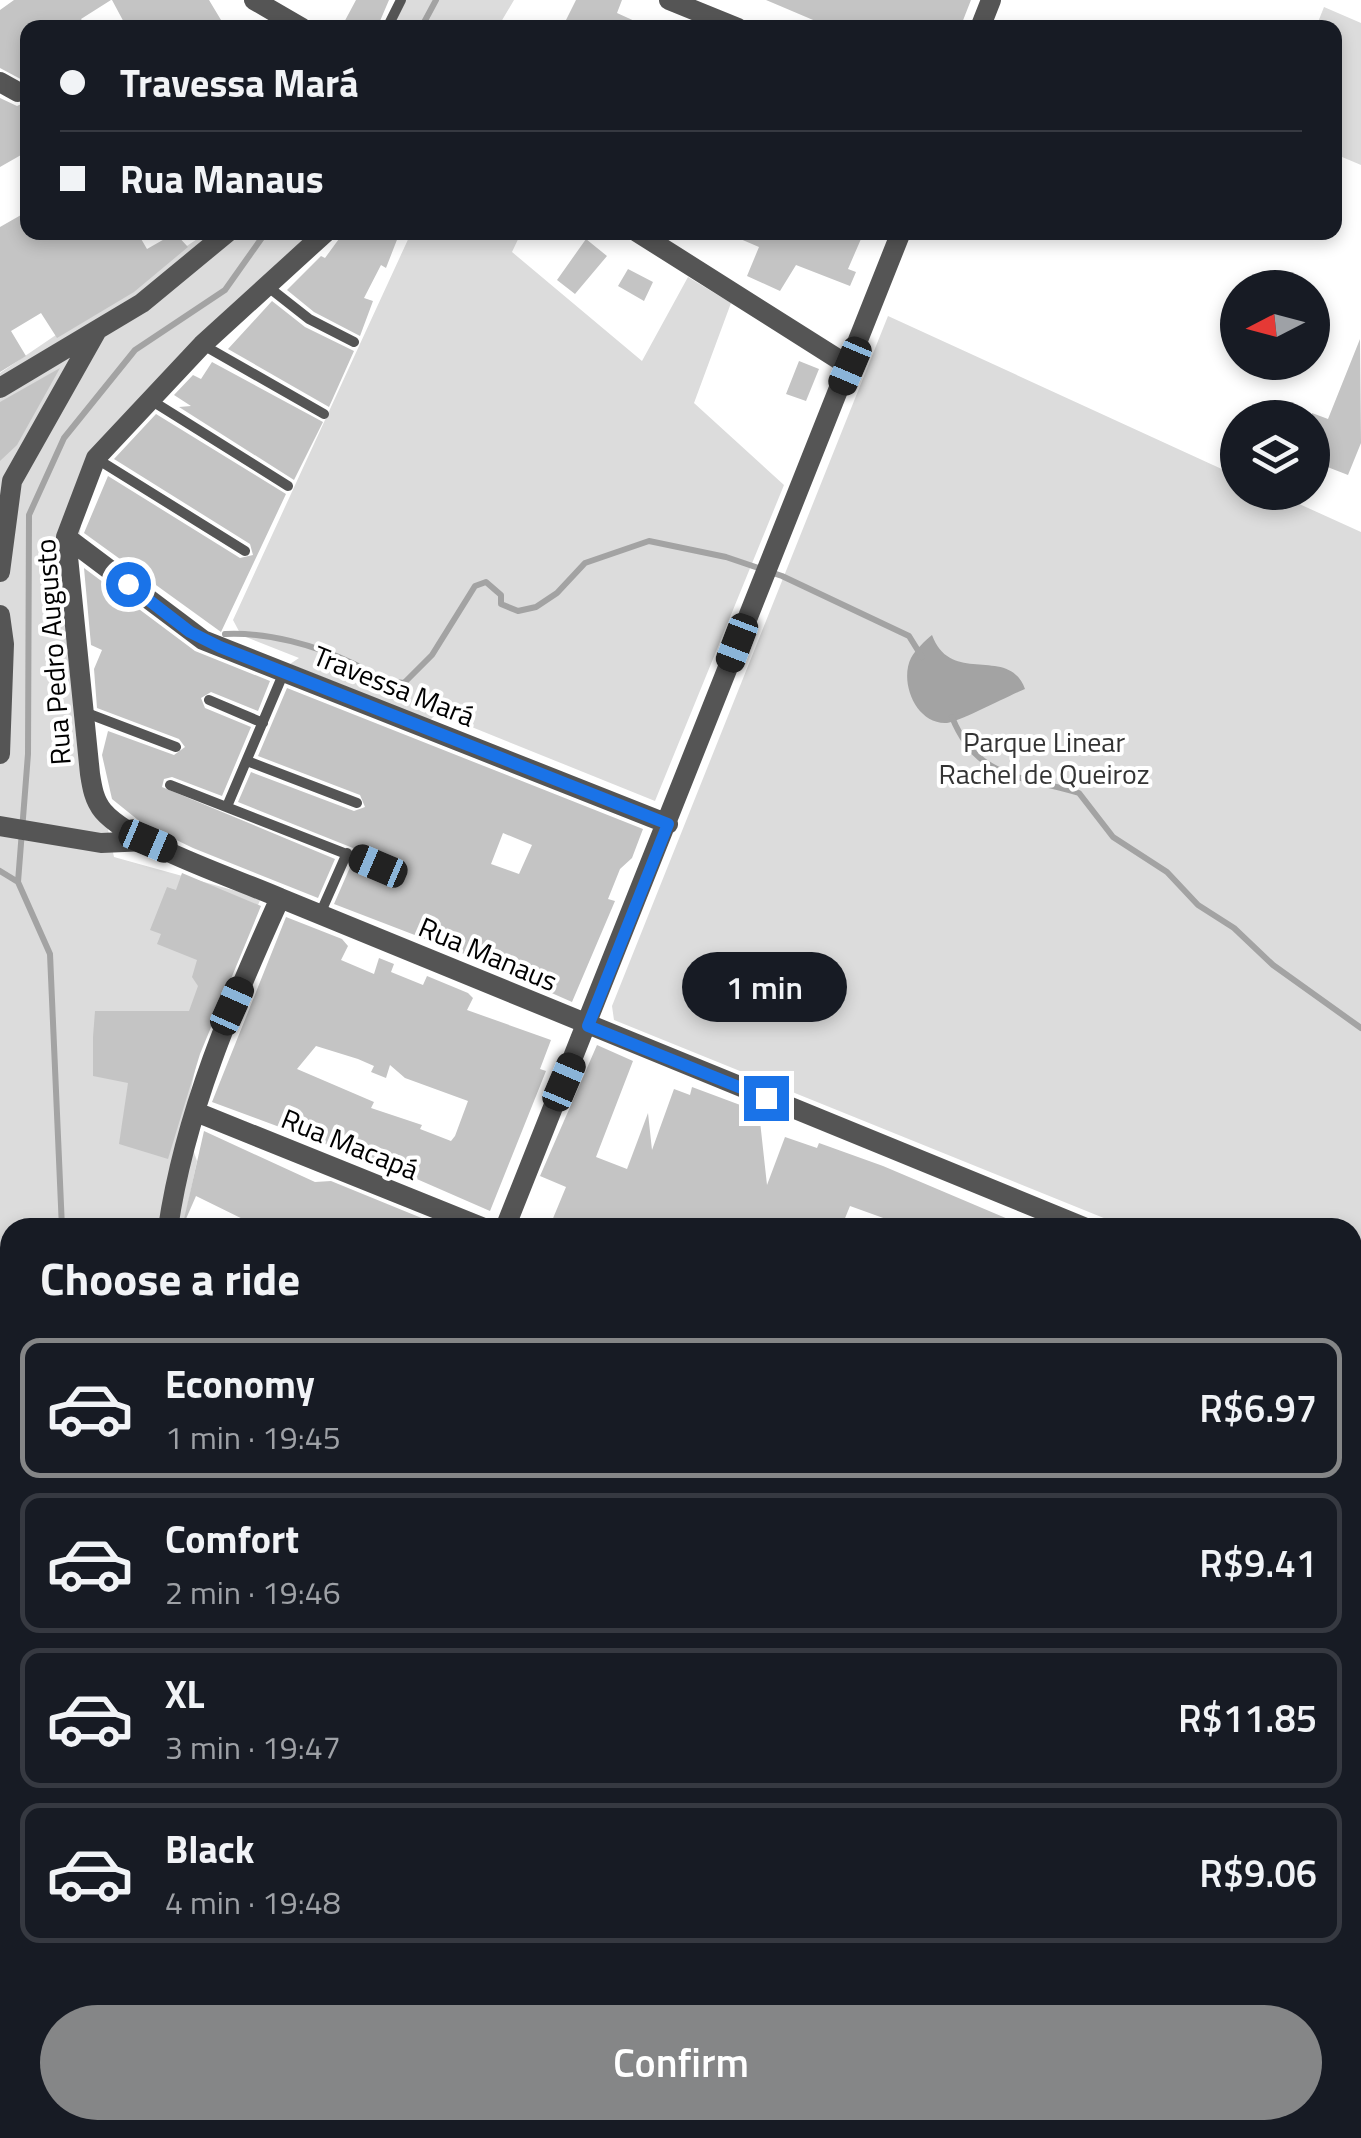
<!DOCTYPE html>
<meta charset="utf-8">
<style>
body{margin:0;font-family:"Titillium Web",sans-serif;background:#242831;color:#f1f3f6;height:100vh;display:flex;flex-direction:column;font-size:38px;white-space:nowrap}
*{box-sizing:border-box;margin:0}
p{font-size:32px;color:#9ea1a6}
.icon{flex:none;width:55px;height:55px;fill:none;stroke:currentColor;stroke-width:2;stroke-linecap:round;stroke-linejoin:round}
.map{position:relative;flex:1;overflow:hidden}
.sheet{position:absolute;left:0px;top:1218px;width:1362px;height:922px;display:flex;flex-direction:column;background:#171b24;border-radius:30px 30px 0 0;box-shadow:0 5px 15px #0003}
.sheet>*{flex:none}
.guide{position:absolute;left:20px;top:20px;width:1322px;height:220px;border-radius:20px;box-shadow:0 5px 15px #0003;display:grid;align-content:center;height:220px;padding:0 40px;background:#171b24}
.needle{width:65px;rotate:264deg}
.controls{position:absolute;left:1220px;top:270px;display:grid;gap:20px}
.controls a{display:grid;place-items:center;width:110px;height:110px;border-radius:50%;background:#171b24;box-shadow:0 5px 15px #0003;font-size:50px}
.end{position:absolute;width:45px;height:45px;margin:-22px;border:12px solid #1a73e8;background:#fff;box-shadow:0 0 0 5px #fff}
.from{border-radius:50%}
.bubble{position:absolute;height:70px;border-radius:35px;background:#171b24;box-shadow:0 5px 15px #0003;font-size:32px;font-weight:600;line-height:70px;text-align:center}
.car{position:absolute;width:30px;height:60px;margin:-30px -15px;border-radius:12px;box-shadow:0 0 8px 2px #0007;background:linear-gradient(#222 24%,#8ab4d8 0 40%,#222 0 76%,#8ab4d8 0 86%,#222 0)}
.guide b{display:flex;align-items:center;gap:35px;height:95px;font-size:38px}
.guide b+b{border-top:2px solid #363941}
.guide i{width:25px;height:25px;background:#f1f3f6}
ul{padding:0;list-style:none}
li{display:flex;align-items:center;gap:30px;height:140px;margin:0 20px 15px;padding:0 20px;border:5px solid #363941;border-radius:20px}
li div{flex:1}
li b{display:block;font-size:38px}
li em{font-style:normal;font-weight:600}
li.current{border-color:#858687}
li>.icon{width:90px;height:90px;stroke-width:1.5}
h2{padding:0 40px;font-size:45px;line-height:120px}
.button{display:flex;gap:20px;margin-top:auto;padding:20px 40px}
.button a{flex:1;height:115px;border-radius:60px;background:#858687;color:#fff;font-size:40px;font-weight:600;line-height:115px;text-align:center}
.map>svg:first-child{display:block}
</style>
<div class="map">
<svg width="1361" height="2138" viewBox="0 0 1361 2138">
<rect width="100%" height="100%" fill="#fff"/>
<path fill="#dcdcdc" d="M400,0H514L498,27L389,28Z
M1324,7L1361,23V165L1335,154V28L1316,27Z
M206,233H330L104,455L83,510L77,553L98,783L114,857L261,898L201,1040L184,1124L197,1161L183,1227L10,1228V2130H100L98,2138H0V373Z
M411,233H521L512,252L642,361L688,277L731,303L694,403L784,485L655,801L437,713L430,720L290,664L299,658L241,635L233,620Z
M888,316L1237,476L1238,492L1275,493L1361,532V1322L1353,1319L1352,1228L1126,1227L614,1020L612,1006Z"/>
<path fill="#a3a3a3" d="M932,635C951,687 1009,644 1025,689C1010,695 959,722 947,723C916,725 899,682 911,658C915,650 926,640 932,635Z"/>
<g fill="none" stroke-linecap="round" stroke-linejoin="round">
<path stroke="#a3a3a3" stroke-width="6" d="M421,28L436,0
M225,634C267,632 316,645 354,664C374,674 381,681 404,683L432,655L475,586L486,582L501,595V604L518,611L536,607L557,593L585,563L649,541L726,557L782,576L909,636L922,657
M952,717C977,780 1023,776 1079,793L1113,837L1167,872L1198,905L1234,928L1273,965L1361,1028
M0,871L18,882L50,954L62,1228
M18,882L28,754L29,515L64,438L135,350L225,290L266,232
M5,2138L10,2118"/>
</g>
<path fill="#c4c4c4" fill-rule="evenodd" d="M14,0H111L81,19L87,28H28V83L0,68V10Z
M112,0H209L221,20L209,28H127Z
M356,0H389L377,28H341Z
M576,0H622L617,13L650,28H562Z
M766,0H971L960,28H832Z
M0,98L17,106L28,101V151L0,167Z
M28,211V232H137L147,249L175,233L188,247L134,292L57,338L41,313L11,331L26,356L0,372V227Z
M344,232H400L386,268L381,265L364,298L373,301L360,336L314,312L287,290L321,256L325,258Z
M724,232H864L848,269L856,272L850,286L796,265L780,291L747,276L759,247Z
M586,239L607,256L575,294L557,280Z
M628,269L653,282L644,301L618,286Z
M272,301L305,327L354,351L329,407L228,349Z
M1360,339L1361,443L1348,475L1312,461V413L1328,419Z
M799,361L819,369L806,401L786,394Z
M212,362L323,422L294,480L179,407L191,406L174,395L193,375L201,379Z
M60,368L17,445L0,461V402Z
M156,414L286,494L221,632L84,533L108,476L240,558L253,555L250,544L114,459Z
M84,568L195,651L270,681L258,711L211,692L201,698L205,708L251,727L222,796L172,777L164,779L162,787L335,859L318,898L193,848L143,824L112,799L102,755L108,731L174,755L185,747L179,739L97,708L94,669L102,650L91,645Z
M287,688L643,829L632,858L620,869L608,899L615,901L572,1002L538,987L537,977L491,957L477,946L472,957L334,904L351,865L379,874L385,868L383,860L238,802L251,772L354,811L365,807L360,795L258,756ZM503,833L532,845L519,874L491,864Z
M182,873L261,906L200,1054L168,1159L119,1144L128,1083L93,1076V1037L95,1011H189L198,986L192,977L197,960L157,944L161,934L150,930L167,887L176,890Z
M286,917L342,939L348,946L341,960L374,974L379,958L394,964L391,972L423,985L427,976L468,993L473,998L467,1010L551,1040L540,1069L546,1071L490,1211L403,1173L212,1102ZM316,1046L358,1059L374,1066L371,1072L386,1078L390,1065L405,1078L468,1101L455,1136L451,1141L420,1129L422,1125L371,1108L374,1102L297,1069Z
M597,1045L633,1061L596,1157L627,1169L648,1113L652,1150L674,1089L690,1095L692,1087L759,1112L767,1185L785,1137L817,1148L819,1143L883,1166L1029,1228H911L850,1206L841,1228H738L717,1219L713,1228H549L566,1187L540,1176Z
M204,1131L315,1182L331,1181L446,1228L384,1223L382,1228H261L196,1196L182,1228Z"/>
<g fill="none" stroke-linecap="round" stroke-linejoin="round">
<path stroke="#555" stroke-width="10" d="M387,28L401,0
M267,286L309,319L354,342
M203,345L324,414
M149,399L288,486
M97,459L245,551
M209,700L263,723
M84,712L176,747
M247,761L357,803
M170,785L377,866
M228,804L284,672
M320,914L347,853"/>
<path stroke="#555" stroke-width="20" d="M254,0L302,28
M669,0L738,28
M980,28L991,0
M0,82L18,92
M326,232L202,345L96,458L66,537L90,774C92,787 94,800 103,811C131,844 237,879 280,898L1086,1228
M637,232L849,366
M0,388L142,303L228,232
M66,537L203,640L668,824
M0,572L12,481L96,332
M0,615L4,644L0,754
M0,826L101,843L147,841
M196,1112L484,1228
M168,1228C185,1112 232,1004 280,898
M505,1228L901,232
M1352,1334L1361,1337
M0,1371L10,1369
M1352,1575L1361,1578
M0,1736L10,1734
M1352,1817L1361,1820
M1352,1872L1361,1852
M1352,2055L1361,2059
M245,2138V2130
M643,2138V2130
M1024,2138L1025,2130
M1354,2138L1361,2111"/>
</g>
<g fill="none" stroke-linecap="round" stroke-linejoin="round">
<path stroke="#1a73e8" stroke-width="12" d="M128,584L190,632L220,647L668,824L588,1026L766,1098"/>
</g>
<g text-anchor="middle" stroke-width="8" stroke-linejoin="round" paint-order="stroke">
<g font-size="28" fill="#000" stroke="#fff">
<text transform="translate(53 652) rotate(-94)" y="10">Rua Pedro Augusto</text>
<text transform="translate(394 686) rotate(22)" y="10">Travessa Mará</text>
<text transform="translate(488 954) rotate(23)" y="10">Rua Manaus</text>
<text transform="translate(350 1144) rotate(22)" y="10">Rua Macapá</text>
</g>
<g font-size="28" fill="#333" stroke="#fff">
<text x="1044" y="752">Parque Linear<tspan x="1044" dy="32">Rachel de Queiroz</tspan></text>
</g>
</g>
</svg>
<div class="controls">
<a><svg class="needle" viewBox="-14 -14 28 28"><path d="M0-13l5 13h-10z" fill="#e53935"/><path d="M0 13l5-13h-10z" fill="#9ea1a6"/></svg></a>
<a><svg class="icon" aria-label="layers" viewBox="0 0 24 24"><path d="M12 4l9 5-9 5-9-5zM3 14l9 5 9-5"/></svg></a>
</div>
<i class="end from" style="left:128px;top:584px"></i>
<i class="end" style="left:766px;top:1098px"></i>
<div class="bubble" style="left:682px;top:952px;width:165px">1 min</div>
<i class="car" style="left:850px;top:366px;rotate:203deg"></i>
<i class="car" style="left:737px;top:643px;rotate:201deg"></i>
<i class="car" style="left:148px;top:841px;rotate:113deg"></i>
<i class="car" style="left:378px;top:866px;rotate:293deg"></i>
<i class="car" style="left:232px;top:1006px;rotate:24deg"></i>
<i class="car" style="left:564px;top:1082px;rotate:23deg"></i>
<div class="guide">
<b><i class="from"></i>Travessa Mará</b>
<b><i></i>Rua Manaus</b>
</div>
<section class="sheet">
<h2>Choose a ride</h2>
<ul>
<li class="current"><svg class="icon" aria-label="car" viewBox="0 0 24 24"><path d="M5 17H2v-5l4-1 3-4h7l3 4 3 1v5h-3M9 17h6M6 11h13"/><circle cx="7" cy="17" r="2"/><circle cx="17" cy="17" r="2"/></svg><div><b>Economy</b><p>1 min · 19:45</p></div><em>R$6.97</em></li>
<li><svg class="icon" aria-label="car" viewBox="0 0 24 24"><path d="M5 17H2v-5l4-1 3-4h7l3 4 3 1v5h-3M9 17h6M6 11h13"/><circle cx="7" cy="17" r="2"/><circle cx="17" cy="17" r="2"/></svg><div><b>Comfort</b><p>2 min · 19:46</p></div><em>R$9.41</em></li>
<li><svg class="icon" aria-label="car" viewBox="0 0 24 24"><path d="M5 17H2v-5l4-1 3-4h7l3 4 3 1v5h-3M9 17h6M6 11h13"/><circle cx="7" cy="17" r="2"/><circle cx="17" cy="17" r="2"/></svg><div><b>XL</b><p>3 min · 19:47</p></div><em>R$11.85</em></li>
<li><svg class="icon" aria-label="car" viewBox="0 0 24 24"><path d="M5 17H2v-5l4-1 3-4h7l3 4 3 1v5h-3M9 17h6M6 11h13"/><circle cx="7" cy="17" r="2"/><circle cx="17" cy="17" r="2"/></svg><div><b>Black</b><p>4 min · 19:48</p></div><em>R$9.06</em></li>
</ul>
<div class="button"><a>Confirm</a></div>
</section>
</div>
